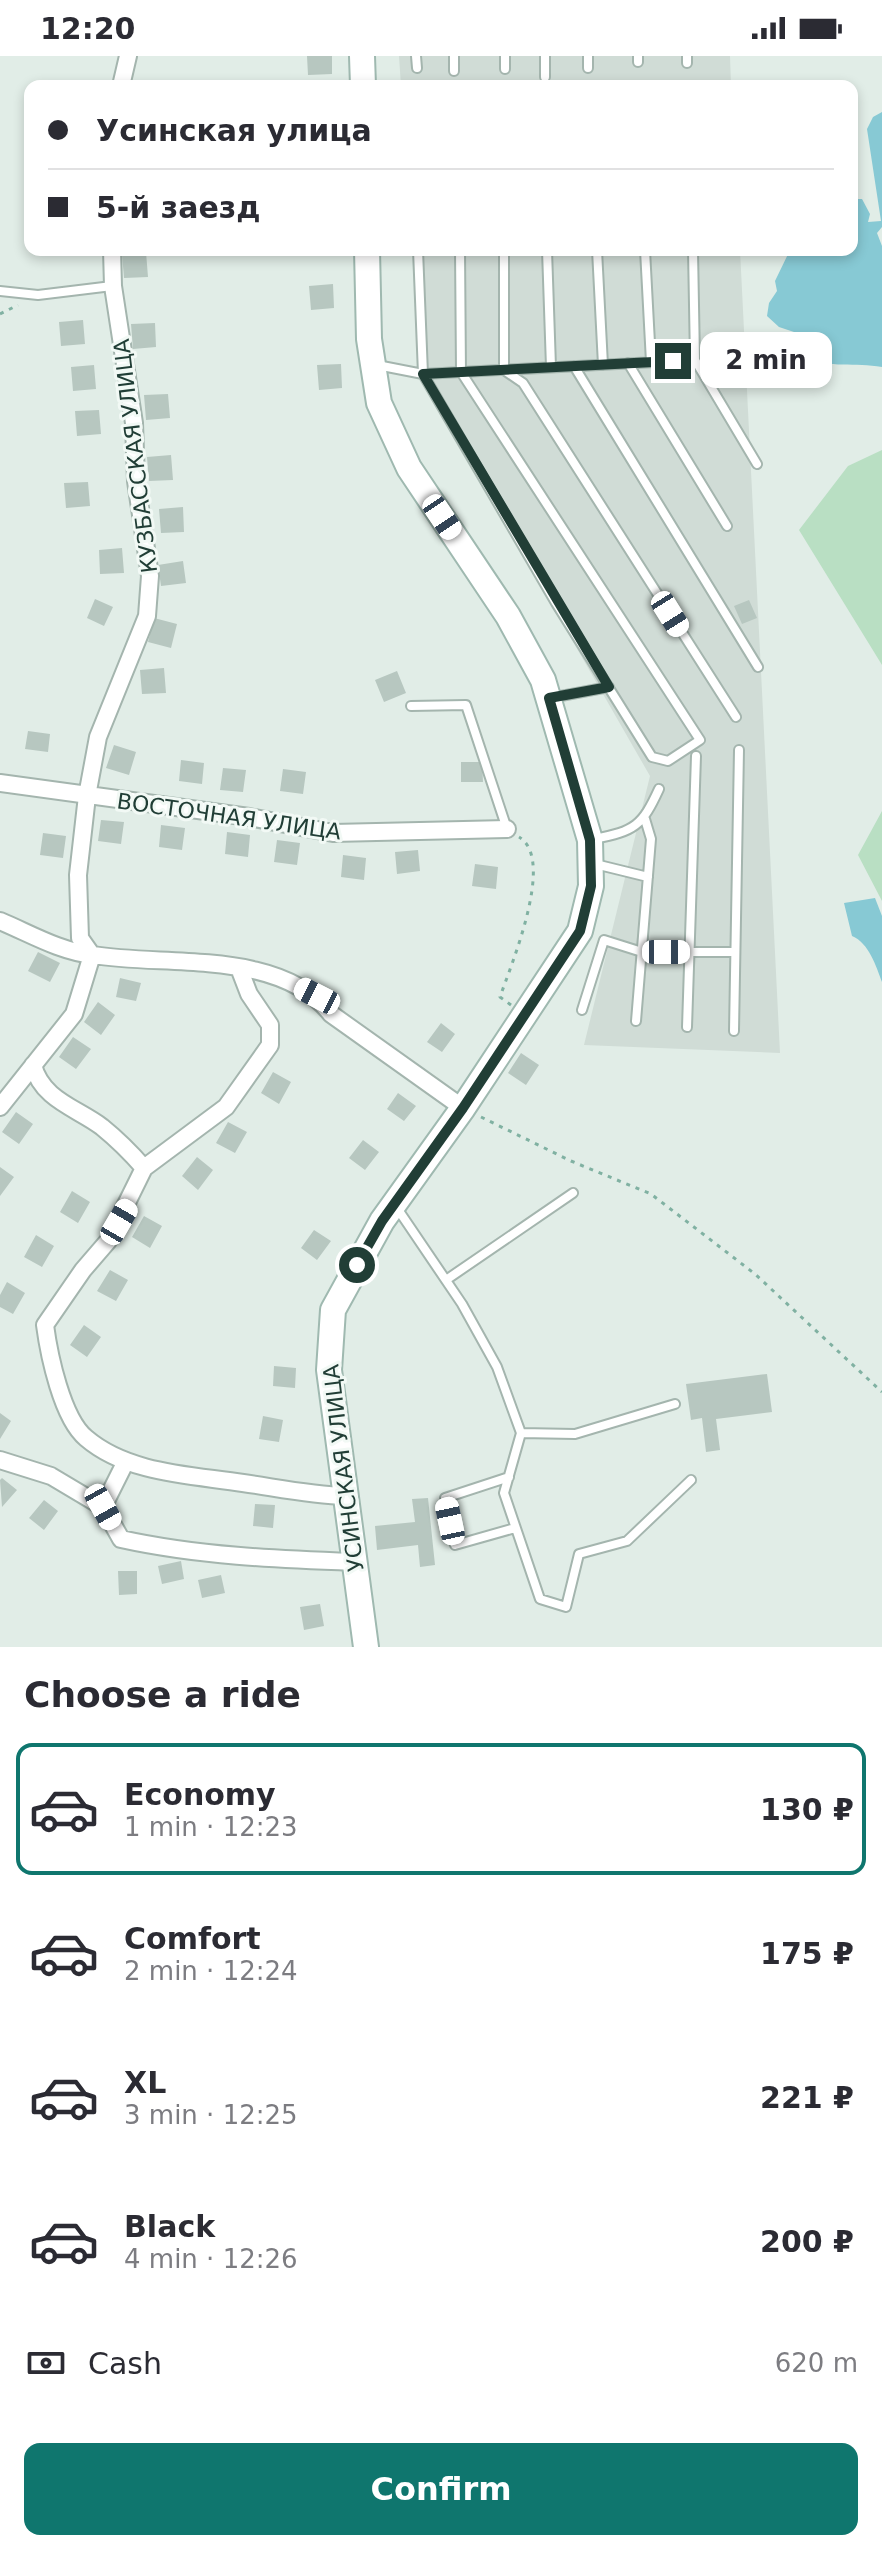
<!DOCTYPE html>
<meta charset="utf-8">
<style>
body{margin:0;font-family:"DejaVu Sans",sans-serif;background:#f7f7f7;color:#2b2b33;height:100vh;display:flex;flex-direction:column;font-size:30px;white-space:nowrap}
*{box-sizing:border-box;margin:0}
p{font-size:26px;color:#7c7c81}
.icon{flex:none;width:44px;height:44px;fill:none;stroke:currentColor;stroke-width:2;stroke-linecap:round;stroke-linejoin:round}
.map{position:relative;height:1591px;overflow:hidden}
.drawer{display:flex;flex-direction:column;background:#fff;flex:1}
.drawer>*{flex:none}
.hud{position:absolute;left:24px;top:24px;width:834px;height:176px;border-radius:16px;box-shadow:0 4px 12px #0003;display:grid;align-content:center;height:176px;padding:0 24px;background:#fff}
.end{position:absolute;width:36px;height:36px;margin:-18px;border:10px solid #213e36;background:#fff;box-shadow:0 0 0 4px #fff}
.from{border-radius:50%}
.bubble{position:absolute;height:56px;border-radius:16px;background:#fff;box-shadow:0 4px 12px #0003;font-size:26px;font-weight:700;line-height:56px;text-align:center}
.car{position:absolute;width:24px;height:48px;margin:-24px -12px;border-radius:10px;box-shadow:0 0 6px 2px #0007;background:linear-gradient(#fff 24%,#345 0 40%,#fff 0 76%,#345 0 86%,#fff 0)}
.hud b{display:flex;align-items:center;gap:28px;height:76px;font-size:30px}
.hud b+b{border-top:2px solid #e1e1e2}
.hud i{width:20px;height:20px;background:#2b2b33}
ul{padding:0;list-style:none}
li{display:flex;align-items:center;gap:24px;height:132px;margin:0 16px 12px;padding:0 8px;border:4px solid transparent;border-radius:16px}
li div{flex:1}
li b{display:block;font-size:30px}
li em{font-style:normal;font-weight:700}
li.current{border-color:#0f766e}
li>.icon{width:72px;height:72px;stroke-width:1.5}
h2{padding:0 24px;font-size:36px;line-height:96px}
.pay{display:flex;align-items:center;gap:20px;height:88px;padding:0 24px;font-size:30px}
.pay p{margin-inline-start:auto}
.button{display:flex;gap:16px;margin-top:auto;padding:16px 24px}
.button a{flex:1;height:92px;border-radius:16px;background:#0f766e;color:#fff;font-size:32px;font-weight:700;line-height:92px;text-align:center}
.status{display:flex;justify-content:space-between;align-items:center;height:56px;padding:0 40px;background:#fff;direction:ltr}
.status svg{height:22px;fill:currentColor}
.map>svg:first-child{display:block}
</style>
<div class="status"><b>12:20</b><svg viewBox="0 0 49 12"><path d="M0 12V9h3v3zM5 12V6h3v6zM10 12V3h3v9zM15 12V0h3v12zM26 1h20v11H26zM47 4h2v5h-2z"/></svg></div>
<div class="map">
<svg width="882" height="1591" viewBox="0 0 882 1591">
<rect width="100%" height="100%" fill="#e1ede7"/>
<path fill="#d0dcd6" d="M399,0H730L731,30H401Z
M414,194H740L780,997L584,989L650,720L424,326Z"/>
<path fill="#b9dfc3" d="M882,394V609L799,474L848,410Z
M882,755V845L858,799Z"/>
<path fill="#87c9d4" d="M882,56V171L877,177L882,190V311C855,306 830,313 805,301L797,277L779,271L767,260L769,247L777,235L775,225L790,194H852V143H862L870,158L868,166L881,165L867,73L873,61Z
M875,842L882,860V926C876,910 869,887 852,880L844,847Z"/>
<path fill="#b7c7c0" d="M307,0H332V18L308,19Z
M146,196L148,221L124,222L122,198Z
M333,228L334,252L311,254L309,230Z
M83,264L85,288L61,290L59,266Z
M155,267L156,291L133,293L131,268Z
M341,308L342,332L319,334L317,309Z
M94,309L96,333L73,335L71,311Z
M168,338L170,362L146,364L144,339Z
M99,354L101,378L77,380L75,355Z
M171,399L173,424L149,425L147,401Z
M88,426L90,450L66,452L64,427Z
M183,451L184,476L161,477L159,453Z
M122,492L124,517L100,518L99,494Z
M183,505L186,527L161,530L158,509Z
M95,543L113,551L104,570L87,562Z
M749,544L757,562L742,568L734,550Z
M154,562L177,568L171,592L148,586Z
M164,612L166,637L142,638L140,614Z
M397,615L406,637L384,646L375,624Z
M28,675L50,678L48,696L25,693Z
M114,689L136,696L129,719L106,712Z
M181,704L204,707L202,728L179,725Z
M461,706H482L483,726H461Z
M223,712L246,714L243,736L220,734Z
M283,713L306,716L303,738L280,735Z
M101,764L124,766L121,788L98,785Z
M161,769L185,772L182,794L159,791Z
M227,776L250,779L248,801L225,798Z
M43,777L66,780L63,802L40,799Z
M277,784L300,787L297,809L274,806Z
M418,794L420,815L397,818L395,796Z
M343,799L366,802L364,824L341,821Z
M475,808L498,811L496,833L472,830Z
M38,896L60,907L50,926L28,915Z
M120,922L141,927L136,945L116,941Z
M98,946L115,959L101,979L84,966Z
M441,967L455,978L442,996L427,986Z
M73,981L91,993L76,1013L59,1001Z
M521,997L539,1009L526,1029L508,1017Z
M273,1016L291,1026L279,1048L261,1037Z
M398,1037L416,1050L404,1065L387,1053Z
M16,1056L33,1068L19,1088L2,1076Z
M228,1066L247,1076L235,1097L216,1087Z
M363,1084L379,1096L365,1114L349,1102Z
M197,1101L213,1114L198,1134L182,1120Z
M0,1111L14,1121L0,1140Z
M72,1135L90,1146L78,1167L60,1156Z
M144,1160L162,1170L150,1192L132,1181Z
M314,1174L331,1185L317,1204L301,1192Z
M36,1179L54,1190L42,1211L24,1201Z
M110,1214L128,1224L116,1245L97,1235Z
M7,1226L25,1237L13,1258L0,1251V1239Z
M84,1269L101,1281L87,1301L70,1289Z
M274,1310L296,1312L295,1332L273,1330Z
M767,1318L772,1356L716,1363L720,1394L706,1396L702,1362L691,1364L686,1328Z
M0,1357L11,1365L0,1383Z
M263,1360L283,1364L279,1386L259,1383Z
M2,1422L17,1434L2,1451L0,1424Z
M428,1442L435,1509L420,1511L418,1489L377,1494L375,1470L415,1466L412,1443Z
M44,1444L58,1455L44,1474L29,1462Z
M255,1448L275,1449L273,1472L253,1470Z
M181,1505L184,1523L162,1528L158,1510Z
M118,1515H137V1538L119,1539Z
M221,1519L225,1537L202,1542L198,1524Z
M320,1548L324,1570L304,1574L300,1551Z"/>
<g fill="none" stroke-linecap="round" stroke-linejoin="round">
<defs>
<path id="lane" d="M416,0L417,12
M454,0V15
M505,0V13
M545,0V21
M588,0V12
M638,0V6
M687,0V7
M418,194L423,318L556,547L652,701L668,705L700,684L461,316L460,194
M504,194V314L523,327L736,661
M547,194L551,311
M597,194L603,309
M645,194L651,306
M693,194L695,304L757,408
M0,235L38,239L112,230
M628,307L727,470
M377,309L423,318L695,304
M574,310L758,611
M550,642L609,631
M411,650L466,649L507,773
M594,783C635,775 642,770 659,733
M595,808L648,821
M582,954L604,884L642,896H735
M636,965L651,783L645,763
M687,971L696,700
M734,975L739,694
M397,1152L462,1248L497,1311L521,1377L504,1437L540,1543L566,1551L579,1498L627,1485L691,1424
M446,1224L573,1137
M521,1377L575,1378L675,1348
M509,1421L445,1442L455,1489L515,1472"/>
<path id="street" d="M121,30L128,0
M0,727L249,761L333,777L507,773
M0,865C31,878 59,895 93,899C168,911 280,893 331,958L463,1052
M92,899L80,882L78,819L87,740L98,681L147,560L150,520L136,425L134,367L113,230L112,194
M239,912L249,938L270,969V989L226,1051L144,1112L108,1185L83,1214L45,1269C49,1299 62,1362 86,1382C128,1418 192,1419 243,1427C278,1432 310,1439 346,1440
M33,1009C42,1044 77,1052 102,1071C118,1084 131,1097 144,1112
M0,1051L74,958L92,899
M0,1404L51,1420L103,1451L121,1483C198,1500 276,1503 354,1506
M103,1451L126,1405"/>
<path id="secondary" d="M362,0L363,30
M366,1591L329,1314L333,1254L382,1165L463,1052L580,875L591,830L590,784L543,624L508,560L409,412L379,347L369,283L367,194"/>
</defs>
<use href="#lane" stroke="#a4b5ae" stroke-width="12"/>
<use href="#street" stroke="#a4b5ae" stroke-width="20"/>
<use href="#secondary" stroke="#9fb9b0" stroke-width="28"/>
<path stroke="#80b1a2" stroke-width="3" stroke-dasharray="4 6" stroke-linecap="butt" d="M0,258L18,249
M511,949L500,941C511,909 556,803 519,781
M481,1061L571,1105L651,1138L755,1218L882,1336"/>
<use href="#lane" stroke="#fff" stroke-width="8"/>
<use href="#street" stroke="#fff" stroke-width="16"/>
<use href="#secondary" stroke="#fff" stroke-width="24"/>
</g>
<g fill="none" stroke-linecap="round" stroke-linejoin="round">
<path stroke="#213e36" stroke-width="10" d="M357,1209L382,1165L463,1052L580,875L591,830L590,784L549,642L609,631L423,318L673,305"/>
</g>
<g text-anchor="middle" stroke-width="6" stroke-linejoin="round" paint-order="stroke">
<g font-size="22" fill="#213e36" stroke="#f2f9f5">
<text transform="translate(135 400) rotate(-97)" y="8">КУЗБАССКАЯ УЛИЦА</text>
<text transform="translate(229 760) rotate(8)" y="8">ВОСТОЧНАЯ УЛИЦА</text>
<text transform="translate(343 1412) rotate(-97)" y="8">УСИНСКАЯ УЛИЦА</text>
</g>
</g>
</svg>
<i class="end from" style="left:357px;top:1209px"></i>
<i class="end" style="left:673px;top:305px"></i>
<div class="bubble" style="left:700px;top:276px;width:132px">2 min</div>
<i class="car" style="left:442px;top:461px;rotate:146deg"></i>
<i class="car" style="left:670px;top:558px;rotate:148deg"></i>
<i class="car" style="left:666px;top:896px;rotate:90deg"></i>
<i class="car" style="left:317px;top:940px;rotate:297deg"></i>
<i class="car" style="left:119px;top:1166px;rotate:30deg"></i>
<i class="car" style="left:103px;top:1451px;rotate:151deg"></i>
<i class="car" style="left:450px;top:1465px;rotate:348deg"></i>
<div class="hud">
<b><i class="from"></i>Усинская улица</b>
<b><i></i>5-й заезд</b>
</div>
</div>
<section class="drawer">
<h2>Choose a ride</h2>
<ul>
<li class="current"><svg class="icon" aria-label="car" viewBox="0 0 24 24"><path d="M5 17H2v-5l4-1 3-4h7l3 4 3 1v5h-3M9 17h6M6 11h13"/><circle cx="7" cy="17" r="2"/><circle cx="17" cy="17" r="2"/></svg><div><b>Economy</b><p>1 min · 12:23</p></div><em>130 ₽</em></li>
<li><svg class="icon" aria-label="car" viewBox="0 0 24 24"><path d="M5 17H2v-5l4-1 3-4h7l3 4 3 1v5h-3M9 17h6M6 11h13"/><circle cx="7" cy="17" r="2"/><circle cx="17" cy="17" r="2"/></svg><div><b>Comfort</b><p>2 min · 12:24</p></div><em>175 ₽</em></li>
<li><svg class="icon" aria-label="car" viewBox="0 0 24 24"><path d="M5 17H2v-5l4-1 3-4h7l3 4 3 1v5h-3M9 17h6M6 11h13"/><circle cx="7" cy="17" r="2"/><circle cx="17" cy="17" r="2"/></svg><div><b>XL</b><p>3 min · 12:25</p></div><em>221 ₽</em></li>
<li><svg class="icon" aria-label="car" viewBox="0 0 24 24"><path d="M5 17H2v-5l4-1 3-4h7l3 4 3 1v5h-3M9 17h6M6 11h13"/><circle cx="7" cy="17" r="2"/><circle cx="17" cy="17" r="2"/></svg><div><b>Black</b><p>4 min · 12:26</p></div><em>200 ₽</em></li>
</ul>
<div class="pay"><svg class="icon" aria-label="cash" viewBox="0 0 24 24"><path d="M3 7h18v10H3z"/><circle cx="12" cy="12" r="2"/></svg>Cash<p>620 m</p></div>
<div class="button"><a>Confirm</a></div>
</section>
